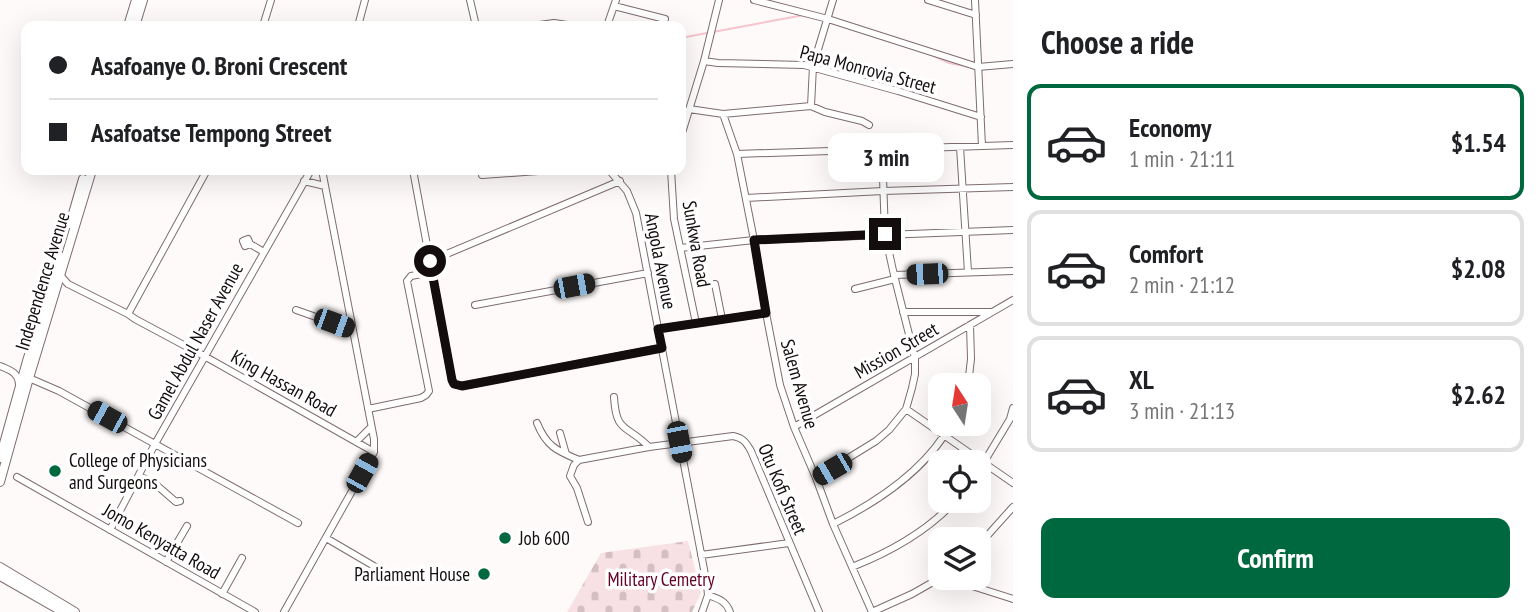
<!DOCTYPE html>
<meta charset="utf-8">
<style>
body{margin:0;font-family:"PT Sans Narrow",sans-serif;background:#f2f2f2;color:#202124;height:100vh;display:flex;flex-direction:column;font-size:26px;white-space:nowrap}
*{box-sizing:border-box;margin:0}
p{font-size:23px;color:#757577}
.icon{flex:none;width:38px;height:38px;fill:none;stroke:currentColor;stroke-width:2;stroke-linecap:round;stroke-linejoin:round}
.map{position:relative;flex:1;overflow:hidden}
.drawer{display:flex;flex-direction:column;background:#fff;width:525px}
.drawer>*{flex:none}
.hud{position:absolute;left:21px;top:21px;width:665px;height:154px;border-radius:14px;box-shadow:0 7px 28px #0002;display:grid;align-content:center;height:154px;padding:0 28px;background:#fff}
.needle{width:46px;rotate:348deg}
.tools{position:absolute;left:928px;top:373px;display:grid;gap:14px}
.tools a{display:grid;place-items:center;width:63px;height:63px;border-radius:14px;background:#fff;box-shadow:0 7px 28px #0002;font-size:35px}
.end{position:absolute;width:32px;height:32px;margin:-16px;border:9px solid #140d0e;background:#fff;box-shadow:0 0 0 4px #fff}
.from{border-radius:50%}
.bubble{position:absolute;height:49px;border-radius:14px;background:#fff;box-shadow:0 7px 28px #0002;font-size:23px;font-weight:600;line-height:49px;text-align:center}
.car{position:absolute;width:21px;height:42px;margin:-21px -10px;border-radius:9px;box-shadow:0 0 5px 2px #0007;background:linear-gradient(#222 24%,#8ab4d8 0 40%,#222 0 76%,#8ab4d8 0 86%,#222 0)}
.hud b{display:flex;align-items:center;gap:24px;height:66px;font-size:26px}
.hud b+b{border-top:2px solid #e0e0e0}
.hud i{width:18px;height:18px;background:#202124}
ul{padding:0;list-style:none}
li{display:flex;align-items:center;gap:21px;height:116px;margin:0 14px 10px;padding:0 14px;border:4px solid #e0e0e0;border-radius:14px}
li div{flex:1}
li b{display:block;font-size:26px}
li em{font-style:normal;font-weight:600}
li.on{border-color:#00683e}
li>.icon{width:63px;height:63px;stroke-width:1.5}
h2{padding:0 28px;font-size:32px;line-height:84px}
.primary-button{display:flex;gap:14px;margin-top:auto;padding:14px 28px}
.primary-button a{flex:1;height:80px;border-radius:14px;background:#00683e;color:#fff;font-size:28px;font-weight:600;line-height:80px;text-align:center}
main{display:flex;flex:1;min-height:0}
.map>svg:first-child{display:block}
</style>
<main>
<div class="map">
<svg width="1013" height="612" viewBox="0 0 1013 612">
<defs>
<pattern id="cemetery-stones" width="16" height="16" patternUnits="userSpaceOnUse" patternTransform="scale(1.75)"><rect width="16" height="16" fill="#f8e1e4"/><path d="M2 7V4a2 2 0 0 1 4 0v3zM10 15v-3a2 2 0 0 1 4 0v3z" fill="#d4c0c2"/></pattern>
</defs>
<rect width="100%" height="100%" fill="#fefafa"/>
<path fill="url(#cemetery-stones)" d="M688,541L701,593L692,612H567L601,553Z"/>
<g fill="none" stroke-linecap="round" stroke-linejoin="round">
<path stroke="#f7c4cd" stroke-width="2" d="M713,32L804,15
M681,38L707,33
M932,55L949,63L970,67"/>
<defs>
<path id="minor" d="M470,0L476,26
M754,0L828,19L978,67L1013,64
M928,0L976,15
M975,0L982,146
M614,6L665,19
M263,26L271,0
M358,26L365,0
M532,26L554,23L574,26
M607,26L616,0
M704,61L718,63L804,65L898,91L981,117
M811,106L813,66L833,0
M689,109L723,114L811,106L825,112L862,121L869,125
M723,114L737,154L754,240L766,313L780,385L794,427L816,478L833,524L872,612
M681,136L704,61L719,0
M960,147L968,272
M737,154L1013,145
M413,170L452,380L454,384L462,386L661,348
M609,170L627,191L636,213L707,585L708,595L702,612
M671,170L674,219L696,323
M482,175L552,170
M304,181L325,186
M746,198L883,191L1013,187
M250,244L245,246L243,241L248,239L250,244L264,252
M680,248L754,240L1013,230
M430,261L620,181
M60,275L68,284L128,314L135,319L206,357L374,452
M894,275L1013,271
M715,284L722,319
M855,289L895,279
M475,305L648,273
M296,310L353,330
M903,312H991
M128,314L207,170
M658,329L766,313
M0,366C10,370 19,373 19,385
M29,378L59,391L298,523
M968,385L971,359L970,325
M614,397C616,434 627,424 649,447
M368,409L421,398L426,395L429,391L407,281L411,276L432,272
M906,409L1013,483
M537,423C546,446 557,451 579,460
M794,427L1013,300
M560,433L566,454
M356,442L371,427
M978,472L1010,419L1013,408
M139,476L154,483L176,502L180,501
M17,477L255,612
M816,478L876,441L889,430L906,409L912,388L915,374V358L894,275L885,234L882,150
M588,522L577,488L570,476L574,465L579,460L649,447L733,436C743,438 746,442 751,451L819,612
M833,524C879,501 926,470 951,424
M110,530L155,444L311,170
M326,538L379,569
M978,546L1013,507
M701,555L789,543
M166,562L187,526
M852,567C890,552 928,531 956,500
M947,578L1013,599
M222,594L242,558
M708,595C719,599 726,601 730,612
M284,612L374,452V439L322,170
M872,612L912,594L940,578"/>
<path id="major" d="M128,26L136,0
M135,26L143,0
M70,224L83,179
M0,458L27,361L60,256
M0,482L29,378L92,170
M0,567L75,612
M0,576L63,612"/>
</defs>
<use href="#minor" stroke="#7e6c6e" stroke-width="8"/>
<use href="#major" stroke="#7e6c6e" stroke-width="10"/>
<use href="#minor" stroke="#fff" stroke-width="6"/>
<use href="#major" stroke="#fff" stroke-width="8"/>
</g>
<g fill="none" stroke-linecap="round" stroke-linejoin="round">
<path stroke="#140d0e" stroke-width="9" d="M430,261L452,380L454,384L462,386L662,348L658,329L766,313L754,240L885,234"/>
</g>
<g fill="#00683e" stroke="#fff" stroke-width="2.5">
<circle cx="55" cy="471" r="7"/>
<circle cx="505" cy="538" r="7"/>
<circle cx="484" cy="574" r="7"/>
</g>
<g text-anchor="middle" stroke-width="7" stroke-linejoin="round" paint-order="stroke">
<g font-size="19" fill="#140d0e" stroke="#fff">
<text transform="translate(868 69) rotate(15)" y="7">Papa Monrovia Street</text>
<text transform="translate(697 244) rotate(80)" y="7">Sunkwa Road</text>
<text transform="translate(661 261) rotate(79)" y="7">Angola Avenue</text>
<text transform="translate(42 281) rotate(-73)" y="7">Independence Avenue</text>
<text transform="translate(195 341) rotate(-61)" y="7">Gamel Abdul Naser Avenue</text>
<text transform="translate(896 350) rotate(-30)" y="7">Mission Street</text>
<text transform="translate(284 383) rotate(29)" y="7">King Hassan Road</text>
<text transform="translate(800 384) rotate(74)" y="7">Salem Avenue</text>
<text transform="translate(783 489) rotate(67)" y="7">Otu Kofi Street</text>
<text transform="translate(162 541) rotate(30)" y="7">Jomo Kenyatta Road</text>
</g>
<g font-size="19" fill="#140d0e" stroke="#fff" text-anchor="start">
<text x="69" y="467">College of Physicians<tspan x="69" dy="22">and Surgeons</tspan></text>
<text x="519" y="545">Job 600</text>
<text x="470" y="581" text-anchor="end">Parliament House</text>
</g>
<g font-size="19" fill="#630127" stroke="#fff">
<text x="661" y="586">Military Cemetry</text>
</g>
</g>
</svg>
<div class="tools">
<a><svg class="needle" viewBox="-14 -14 28 28"><path d="M0-13l5 13h-10z" fill="#e53935"/><path d="M0 13l5-13h-10z" fill="#757577"/></svg></a>
<a><svg class="icon" aria-label="locate" viewBox="0 0 24 24"><circle cx="12" cy="12" r="6"/><path d="M12 2v4M12 18v4M2 12h4M18 12h4"/></svg></a>
<a><svg class="icon" aria-label="layers" viewBox="0 0 24 24"><path d="M12 4l9 5-9 5-9-5zM3 14l9 5 9-5"/></svg></a>
</div>
<i class="end from" style="left:430px;top:261px"></i>
<i class="end" style="left:885px;top:234px"></i>
<div class="bubble" style="left:828px;top:133px;width:116px">3 min</div>
<i class="car" style="left:927px;top:274px;rotate:268deg"></i>
<i class="car" style="left:574px;top:286px;rotate:79deg"></i>
<i class="car" style="left:334px;top:323px;rotate:110deg"></i>
<i class="car" style="left:107px;top:417px;rotate:299deg"></i>
<i class="car" style="left:679px;top:442px;rotate:169deg"></i>
<i class="car" style="left:832px;top:469px;rotate:240deg"></i>
<i class="car" style="left:362px;top:473px;rotate:29deg"></i>
<div class="hud">
<b><i class="from"></i>Asafoanye O. Broni Crescent</b>
<b><i></i>Asafoatse Tempong Street</b>
</div>
</div>
<section class="drawer">
<h2>Choose a ride</h2>
<ul>
<li class="on"><svg class="icon" aria-label="car" viewBox="0 0 24 24"><path d="M5 17H2v-5l4-1 3-4h7l3 4 3 1v5h-3M9 17h6M6 11h13"/><circle cx="7" cy="17" r="2"/><circle cx="17" cy="17" r="2"/></svg><div><b>Economy</b><p>1 min · 21:11</p></div><em>$1.54</em></li>
<li><svg class="icon" aria-label="car" viewBox="0 0 24 24"><path d="M5 17H2v-5l4-1 3-4h7l3 4 3 1v5h-3M9 17h6M6 11h13"/><circle cx="7" cy="17" r="2"/><circle cx="17" cy="17" r="2"/></svg><div><b>Comfort</b><p>2 min · 21:12</p></div><em>$2.08</em></li>
<li><svg class="icon" aria-label="car" viewBox="0 0 24 24"><path d="M5 17H2v-5l4-1 3-4h7l3 4 3 1v5h-3M9 17h6M6 11h13"/><circle cx="7" cy="17" r="2"/><circle cx="17" cy="17" r="2"/></svg><div><b>XL</b><p>3 min · 21:13</p></div><em>$2.62</em></li>
</ul>
<div class="primary-button"><a>Confirm</a></div>
</section>
</main>
